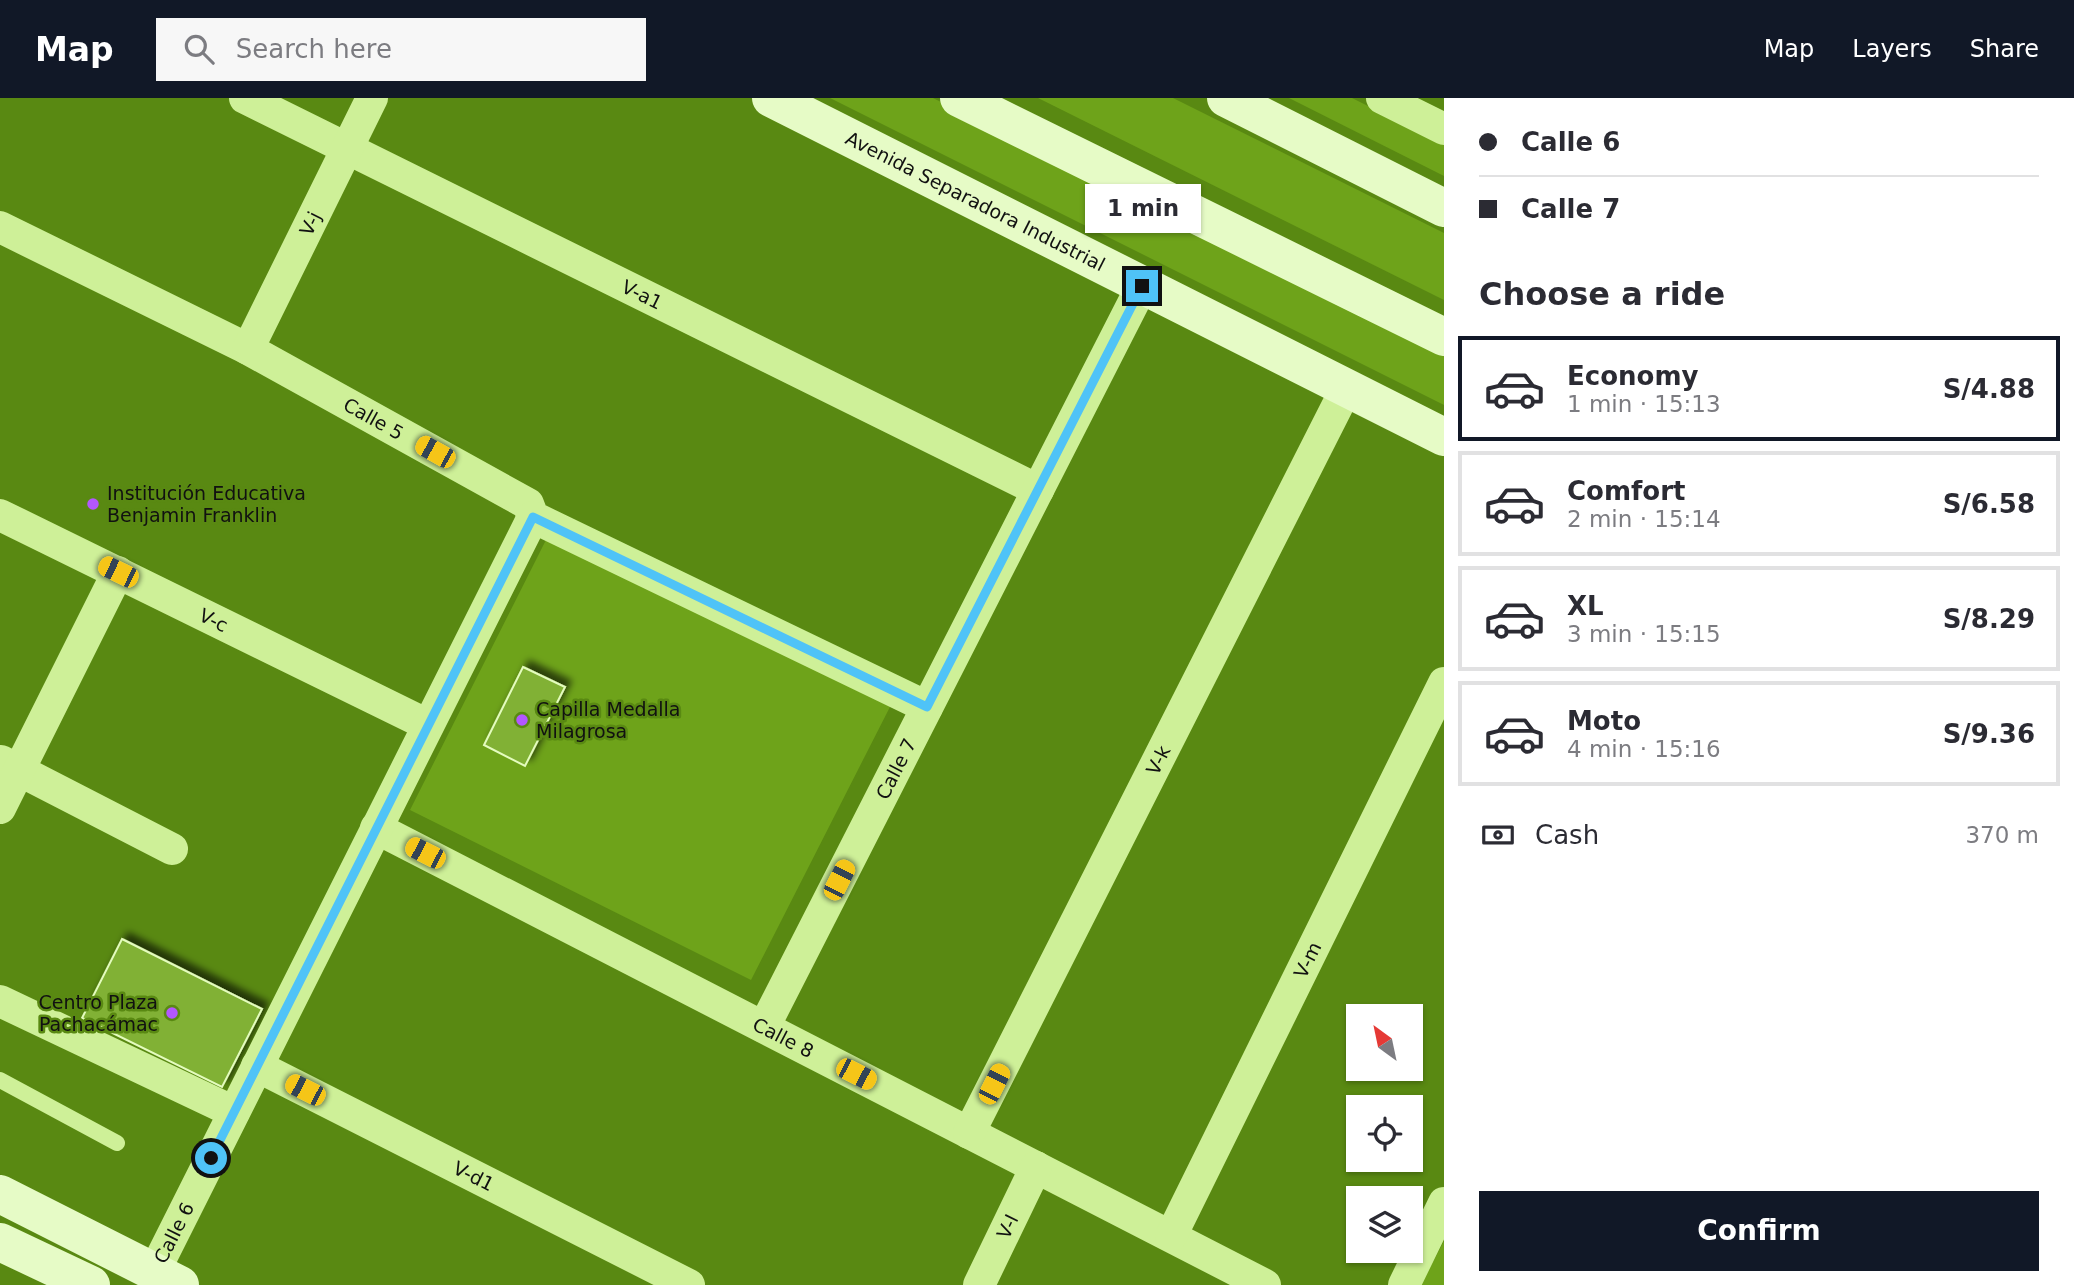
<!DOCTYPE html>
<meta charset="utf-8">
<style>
body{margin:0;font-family:"DejaVu Sans",sans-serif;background:#f7f7f7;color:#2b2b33;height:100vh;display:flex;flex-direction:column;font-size:26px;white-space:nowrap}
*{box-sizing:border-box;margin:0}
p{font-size:23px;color:#7c7c81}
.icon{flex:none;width:38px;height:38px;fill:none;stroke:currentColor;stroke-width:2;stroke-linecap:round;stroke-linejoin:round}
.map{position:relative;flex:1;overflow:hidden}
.sheet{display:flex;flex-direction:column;background:#fff;width:630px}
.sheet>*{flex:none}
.top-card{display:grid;align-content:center;height:154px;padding:0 35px;background:#fff}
.needle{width:46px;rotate:327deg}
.controls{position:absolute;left:1346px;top:906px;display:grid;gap:14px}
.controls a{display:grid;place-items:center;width:77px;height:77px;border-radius:0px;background:#fff;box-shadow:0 2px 5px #0004;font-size:35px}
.end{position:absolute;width:32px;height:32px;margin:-16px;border:9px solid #4fc3f7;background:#111;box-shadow:0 0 0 4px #111}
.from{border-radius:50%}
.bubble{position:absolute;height:49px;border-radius:0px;background:#fff;box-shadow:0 2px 5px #0004;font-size:23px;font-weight:600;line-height:49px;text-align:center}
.car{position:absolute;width:21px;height:42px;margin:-21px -10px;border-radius:9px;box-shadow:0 0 5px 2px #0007;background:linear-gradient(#f5c518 24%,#345 0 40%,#f5c518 0 76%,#345 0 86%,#f5c518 0)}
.top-card b{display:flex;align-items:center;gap:24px;height:66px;font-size:26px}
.top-card b+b{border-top:2px solid #e1e1e2}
.top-card i{width:18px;height:18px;background:#2b2b33}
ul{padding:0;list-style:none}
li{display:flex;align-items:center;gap:21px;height:105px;margin:0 14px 10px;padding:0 21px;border:4px solid #e1e1e2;border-radius:0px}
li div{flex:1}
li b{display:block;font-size:26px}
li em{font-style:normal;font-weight:600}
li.on{border-color:#111827}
li>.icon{width:63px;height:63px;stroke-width:1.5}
h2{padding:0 35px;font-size:32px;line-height:84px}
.pay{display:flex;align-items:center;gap:18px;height:77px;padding:0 35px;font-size:26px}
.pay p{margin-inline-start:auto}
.button{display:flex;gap:14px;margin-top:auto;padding:14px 35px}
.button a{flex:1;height:80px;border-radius:0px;background:#111827;color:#fff;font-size:28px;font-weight:600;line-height:80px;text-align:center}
header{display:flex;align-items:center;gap:42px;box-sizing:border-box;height:98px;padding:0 35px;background:#111827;color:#fff}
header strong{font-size:33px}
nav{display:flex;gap:38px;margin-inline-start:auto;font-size:24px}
.search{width:490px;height:63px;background:#f7f7f7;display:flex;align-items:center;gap:18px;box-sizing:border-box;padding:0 24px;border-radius:0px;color:#7c7c81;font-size:26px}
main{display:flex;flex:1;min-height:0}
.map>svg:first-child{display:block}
</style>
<header>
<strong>Map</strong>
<div class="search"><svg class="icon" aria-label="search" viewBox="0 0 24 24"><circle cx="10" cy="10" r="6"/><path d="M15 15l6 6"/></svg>Search here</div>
<nav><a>Map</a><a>Layers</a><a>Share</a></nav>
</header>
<main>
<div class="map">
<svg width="1444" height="1187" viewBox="0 0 1444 1187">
<defs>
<filter id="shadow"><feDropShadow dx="6" dy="-6" stdDeviation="3.5" flood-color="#0009"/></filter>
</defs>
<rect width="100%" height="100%" fill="#598912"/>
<path fill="#6ea31a" d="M830,0H933L1444,255V307Z
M1038,0H1173L1444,135V202Z
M1289,0H1352L1444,46V78Z
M551,432L893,603L751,882L410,712Z
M1444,1143V1187H1421Z"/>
<path fill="#81b136" stroke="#e4fcbe" stroke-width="2" filter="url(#shadow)" d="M523,569L565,589L525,668L484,647Z
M122,841L262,911L222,989L82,920Z"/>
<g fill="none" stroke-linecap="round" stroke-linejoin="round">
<path stroke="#cef098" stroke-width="16" d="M0,982L117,1045"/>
<g stroke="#cef098" stroke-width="32">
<path id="s1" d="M245,0L1038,392"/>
<path d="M1382,0L1444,31"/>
<path id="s2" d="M0,129L248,251L528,406L533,419L927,609"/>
<path id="s3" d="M248,251L372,0"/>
<path id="s4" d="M0,417L428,627"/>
<path d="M1,663L172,751"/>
<path d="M0,710L118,474"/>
<path id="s5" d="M376,730L1265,1187"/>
<path d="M0,903L234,1014"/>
<path id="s6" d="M764,929L1142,188"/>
<path id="s7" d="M257,968L689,1187"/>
<path id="s8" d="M969,1035L1347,289"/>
<path id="s9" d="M1171,1138L1444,585"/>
<path id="s10" d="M154,1174L533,419"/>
<path id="s11" d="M979,1187L1036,1069"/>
<path d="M1404,1187L1444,1105"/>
</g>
<g stroke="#e6fbc6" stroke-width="38">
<path id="s12" d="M771,0L1444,339"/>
<path d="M959,0L1444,239"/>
<path d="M1226,0L1444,110"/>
<path d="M0,1096L180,1187"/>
<path d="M0,1144L91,1187"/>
</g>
</g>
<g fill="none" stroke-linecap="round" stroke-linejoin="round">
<path stroke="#4fc3f7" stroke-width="9" d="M211,1060L533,419L927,609L1142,188"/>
</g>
<g fill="#b357ff" stroke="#598912" stroke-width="2.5">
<circle cx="93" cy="406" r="7"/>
<circle cx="522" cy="622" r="7"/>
<circle cx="172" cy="915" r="7"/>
</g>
<g text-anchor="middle" stroke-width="5" stroke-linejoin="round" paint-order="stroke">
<g font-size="19" fill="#111" stroke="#598912">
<text dy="7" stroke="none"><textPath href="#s12" startOffset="229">Avenida Separadora Industrial</textPath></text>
<text dy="7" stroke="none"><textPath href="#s3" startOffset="140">V-j</textPath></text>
<text dy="7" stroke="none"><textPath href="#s1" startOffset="443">V-a1</textPath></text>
<text dy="7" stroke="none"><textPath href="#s2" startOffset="420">Calle 5</textPath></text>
<text dy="7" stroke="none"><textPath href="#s4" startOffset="238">V-c</textPath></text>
<text dy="7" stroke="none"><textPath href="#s8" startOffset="418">V-k</textPath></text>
<text dy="7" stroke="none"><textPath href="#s6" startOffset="290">Calle 7</textPath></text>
<text dy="7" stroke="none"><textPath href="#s9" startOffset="308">V-m</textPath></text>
<text dy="7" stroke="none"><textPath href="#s5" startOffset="458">Calle 8</textPath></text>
<text dy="7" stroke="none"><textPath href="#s7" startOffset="243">V-d1</textPath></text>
<text dy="7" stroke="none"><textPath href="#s11" startOffset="65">V-I</textPath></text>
<text dy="7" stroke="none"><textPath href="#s10" startOffset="44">Calle 6</textPath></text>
</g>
<g font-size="19" fill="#111" stroke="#598912" text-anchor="start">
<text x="107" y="402">Institución Educativa<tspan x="107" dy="22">Benjamin Franklin</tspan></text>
<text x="536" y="618">Capilla Medalla<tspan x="536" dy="22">Milagrosa</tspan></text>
<text x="158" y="911" text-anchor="end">Centro Plaza<tspan x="158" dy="22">Pachacámac</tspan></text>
</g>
</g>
</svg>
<div class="controls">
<a><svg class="needle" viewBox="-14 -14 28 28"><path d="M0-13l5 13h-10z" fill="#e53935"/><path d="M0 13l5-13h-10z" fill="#7c7c81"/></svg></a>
<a><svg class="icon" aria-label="locate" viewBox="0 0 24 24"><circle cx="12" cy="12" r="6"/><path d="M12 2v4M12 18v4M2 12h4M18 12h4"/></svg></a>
<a><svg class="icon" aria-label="layers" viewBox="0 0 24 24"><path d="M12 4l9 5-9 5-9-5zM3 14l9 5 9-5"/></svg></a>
</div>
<i class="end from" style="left:211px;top:1060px"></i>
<i class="end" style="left:1142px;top:188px"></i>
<div class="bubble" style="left:1085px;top:86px;width:116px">1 min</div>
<i class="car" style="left:435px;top:354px;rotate:299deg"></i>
<i class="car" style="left:118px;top:474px;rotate:296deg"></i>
<i class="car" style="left:425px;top:755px;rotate:297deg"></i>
<i class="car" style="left:839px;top:782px;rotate:27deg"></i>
<i class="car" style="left:856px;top:976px;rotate:117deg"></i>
<i class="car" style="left:994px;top:986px;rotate:27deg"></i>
<i class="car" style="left:305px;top:992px;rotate:297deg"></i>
</div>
<section class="sheet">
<div class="top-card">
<b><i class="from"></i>Calle 6</b>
<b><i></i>Calle 7</b>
</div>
<h2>Choose a ride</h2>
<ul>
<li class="on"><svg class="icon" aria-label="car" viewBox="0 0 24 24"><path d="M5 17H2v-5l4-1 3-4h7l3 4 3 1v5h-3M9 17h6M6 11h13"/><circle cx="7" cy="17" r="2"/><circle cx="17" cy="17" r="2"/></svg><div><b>Economy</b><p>1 min · 15:13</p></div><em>S/4.88</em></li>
<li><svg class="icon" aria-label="car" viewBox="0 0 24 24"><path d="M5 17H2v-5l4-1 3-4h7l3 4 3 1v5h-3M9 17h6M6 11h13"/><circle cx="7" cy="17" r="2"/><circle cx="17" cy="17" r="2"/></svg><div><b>Comfort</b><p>2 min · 15:14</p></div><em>S/6.58</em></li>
<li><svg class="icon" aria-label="car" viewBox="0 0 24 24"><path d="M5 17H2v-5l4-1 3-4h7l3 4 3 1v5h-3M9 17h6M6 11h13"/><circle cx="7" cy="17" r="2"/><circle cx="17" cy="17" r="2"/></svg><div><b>XL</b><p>3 min · 15:15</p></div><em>S/8.29</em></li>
<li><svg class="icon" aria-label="car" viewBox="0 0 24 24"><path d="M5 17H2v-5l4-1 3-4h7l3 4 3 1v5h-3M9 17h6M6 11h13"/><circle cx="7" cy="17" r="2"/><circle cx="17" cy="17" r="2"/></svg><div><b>Moto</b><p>4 min · 15:16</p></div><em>S/9.36</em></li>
</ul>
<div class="pay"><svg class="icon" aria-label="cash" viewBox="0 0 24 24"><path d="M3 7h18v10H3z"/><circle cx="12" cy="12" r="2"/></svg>Cash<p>370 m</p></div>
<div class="button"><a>Confirm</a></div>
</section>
</main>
